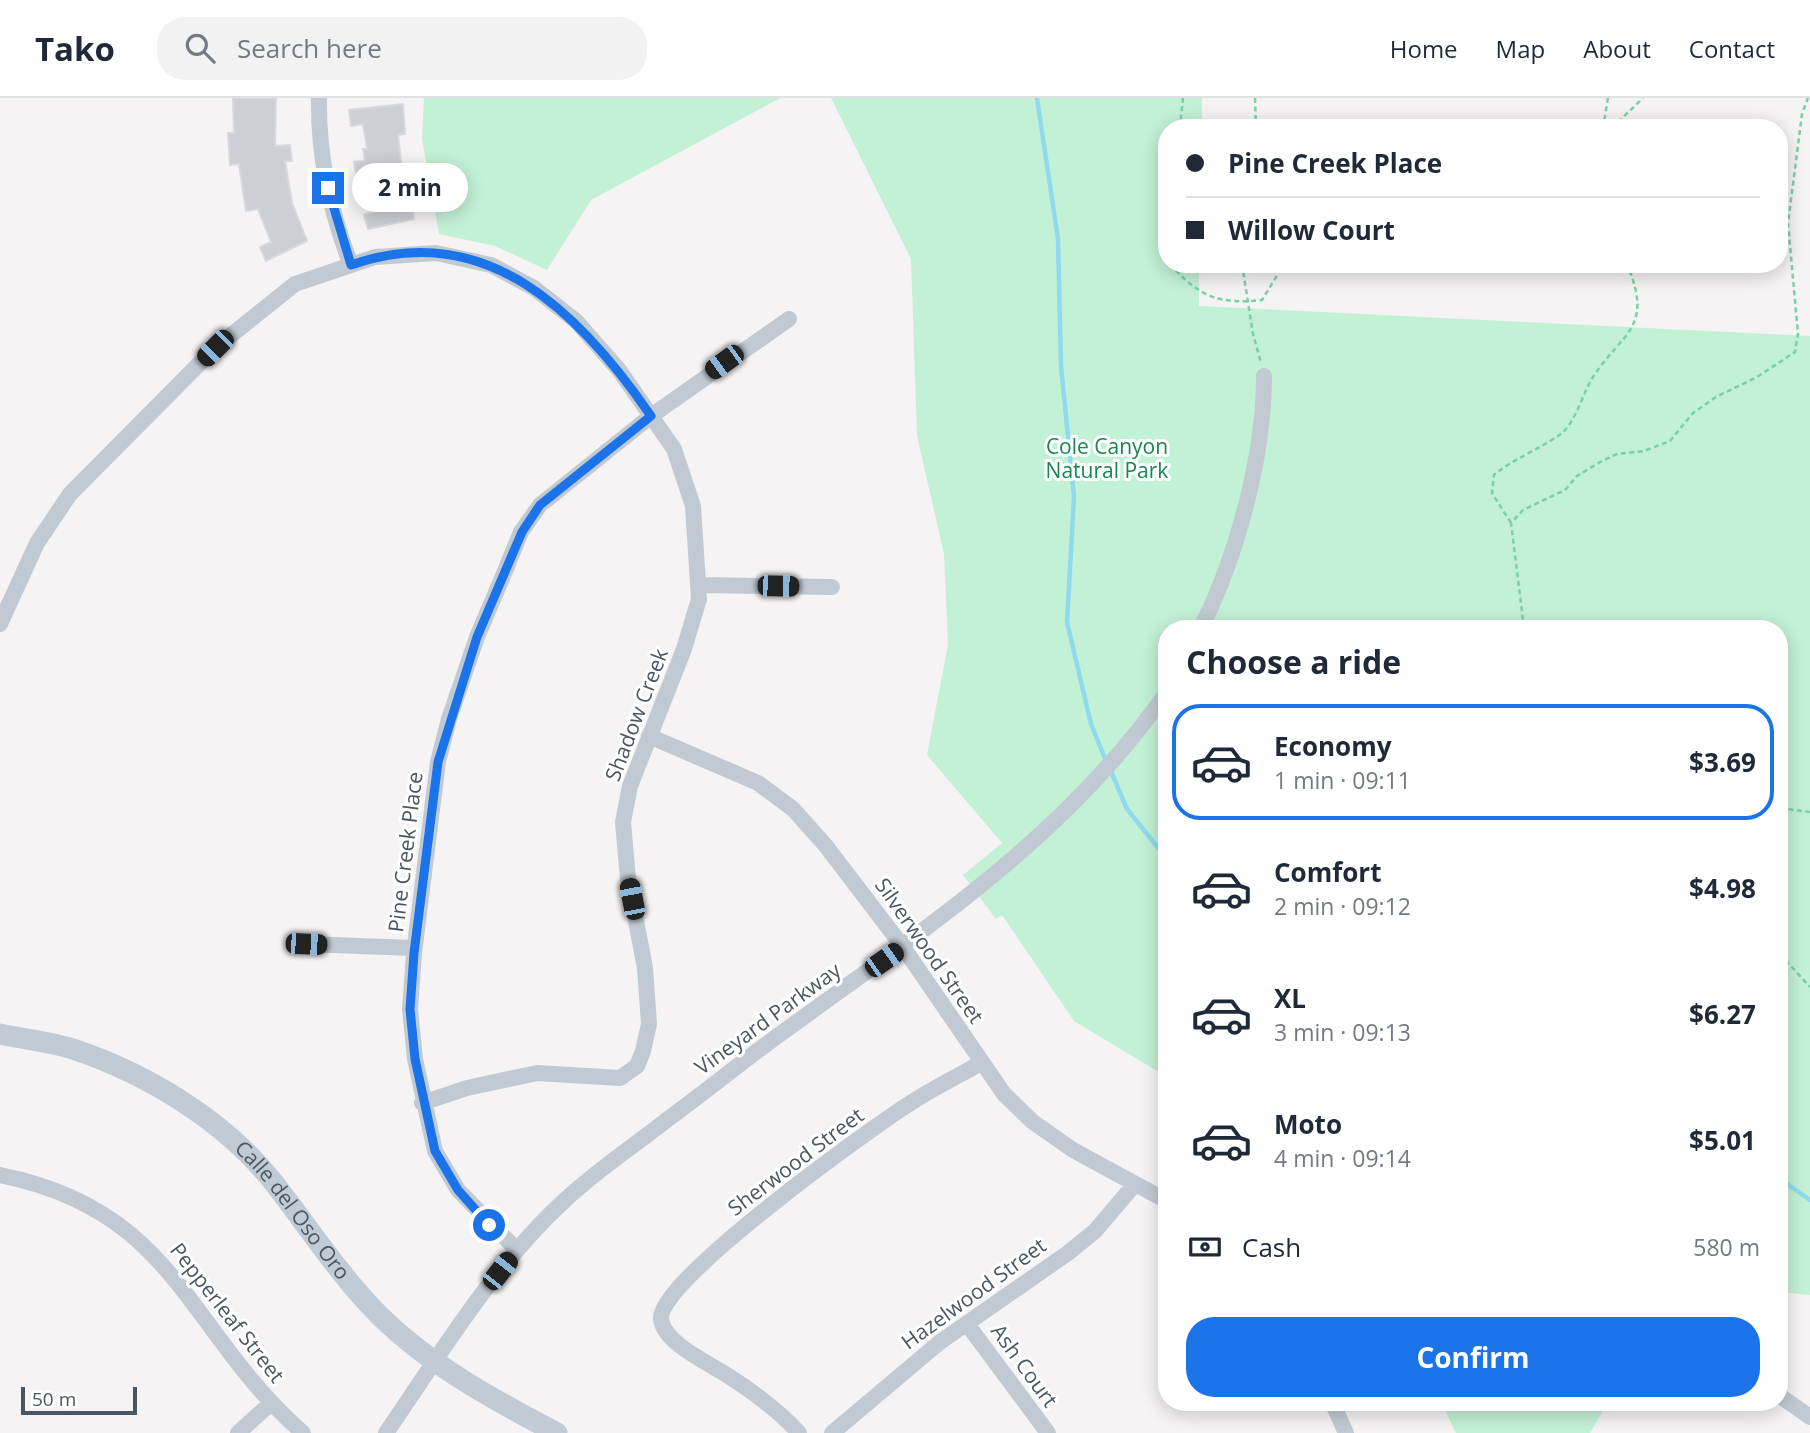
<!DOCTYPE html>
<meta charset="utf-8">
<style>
body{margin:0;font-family:"Open Sans",sans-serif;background:#f2f2f3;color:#1f2937;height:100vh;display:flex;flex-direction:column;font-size:26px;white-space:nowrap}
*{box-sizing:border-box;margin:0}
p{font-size:23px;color:#747a83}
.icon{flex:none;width:38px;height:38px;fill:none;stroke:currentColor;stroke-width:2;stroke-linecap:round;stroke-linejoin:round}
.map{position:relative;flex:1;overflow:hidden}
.drawer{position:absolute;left:1158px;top:522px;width:630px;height:791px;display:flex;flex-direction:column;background:#fff;border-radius:28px;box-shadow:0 4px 18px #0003}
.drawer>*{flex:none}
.hud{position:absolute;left:1158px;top:21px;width:630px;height:154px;border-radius:28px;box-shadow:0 4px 18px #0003;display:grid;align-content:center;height:154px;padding:0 28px;background:#fff}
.scale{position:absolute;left:21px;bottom:18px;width:116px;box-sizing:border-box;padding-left:7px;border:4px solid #4a5661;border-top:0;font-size:19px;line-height:24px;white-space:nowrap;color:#4a5661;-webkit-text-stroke:5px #fff;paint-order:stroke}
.end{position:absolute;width:32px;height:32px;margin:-16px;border:9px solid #1a73e8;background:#fff;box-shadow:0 0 0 4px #fff}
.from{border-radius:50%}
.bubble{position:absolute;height:49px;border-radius:24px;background:#fff;box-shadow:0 4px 18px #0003;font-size:23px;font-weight:700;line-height:49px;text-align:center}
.car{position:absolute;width:21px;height:42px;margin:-21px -10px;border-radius:9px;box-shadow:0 0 5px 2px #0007;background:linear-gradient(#222 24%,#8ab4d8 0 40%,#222 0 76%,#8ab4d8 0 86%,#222 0)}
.hud b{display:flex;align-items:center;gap:24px;height:66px;font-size:26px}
.hud b+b{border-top:2px solid #e0e1e3}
.hud i{width:18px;height:18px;background:#1f2937}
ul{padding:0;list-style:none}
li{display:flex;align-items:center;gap:21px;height:116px;margin:0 14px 10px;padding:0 14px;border:4px solid transparent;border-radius:28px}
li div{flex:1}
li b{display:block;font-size:26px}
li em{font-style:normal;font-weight:700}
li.active{border-color:#1a73e8}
li>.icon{width:63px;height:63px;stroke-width:1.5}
h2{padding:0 28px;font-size:32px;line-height:84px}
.pay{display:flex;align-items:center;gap:18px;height:77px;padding:0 28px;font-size:26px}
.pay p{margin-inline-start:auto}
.button{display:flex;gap:14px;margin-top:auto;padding:14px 28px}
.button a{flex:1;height:80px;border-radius:28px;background:#1a73e8;color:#fff;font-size:28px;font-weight:700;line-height:80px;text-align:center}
header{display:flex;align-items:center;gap:42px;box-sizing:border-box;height:98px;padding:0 35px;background:#fff;border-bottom:2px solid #e0e1e3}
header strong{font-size:33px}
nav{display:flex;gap:38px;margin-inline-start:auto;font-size:24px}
.search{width:490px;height:63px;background:#f2f2f3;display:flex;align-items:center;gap:18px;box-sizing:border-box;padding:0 24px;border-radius:28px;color:#747a83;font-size:26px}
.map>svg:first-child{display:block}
</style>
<header>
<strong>Tako</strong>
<div class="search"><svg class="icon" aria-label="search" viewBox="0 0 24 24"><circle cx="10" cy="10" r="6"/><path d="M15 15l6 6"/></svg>Search here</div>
<nav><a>Home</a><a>Map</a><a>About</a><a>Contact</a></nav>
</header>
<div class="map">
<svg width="1810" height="1335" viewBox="0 0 1810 1335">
<rect width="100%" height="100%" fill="#f5f3f3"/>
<path fill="#c3f1d5" d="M424,0H780L591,102L547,172L495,148L439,136L422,41Z
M831,0H1202V30H1167V166H1199V208L1810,238V1197L1780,1194V530H1167V979L1074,923L1002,817L996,821L963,777L1002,745L927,657L948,546L944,456L917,338L911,161Z
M1448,1304H1608L1590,1335H1456L1443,1308Z"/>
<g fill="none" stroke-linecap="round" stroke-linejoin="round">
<path stroke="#90daee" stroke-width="4.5" d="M1037,0L1058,141L1061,268L1074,399L1067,524L1091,626L1106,663
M1110,671L1127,711L1167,761
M1780,1081L1810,1102"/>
</g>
<path fill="#cdcfd5" stroke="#d7d9de" stroke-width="2" d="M233,0H276L275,48L290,47L292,63H285L292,105L307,143L266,163L260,149L271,144L258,111L246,113L239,66L230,67L228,35H234Z
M403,6L405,36L398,37L404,90L408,89L414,121L368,131L364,117L379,112L373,86L358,88L354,64L365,63L363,51H367L363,26L351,28L349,12Z"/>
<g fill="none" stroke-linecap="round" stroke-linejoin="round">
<path stroke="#7ad0a6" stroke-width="2.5" stroke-dasharray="5 3.5" stroke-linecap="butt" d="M1255,0L1256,30
M1180,30L1183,0
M1603,30L1608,0
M1612,30L1643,0
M1167,85L1160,129L1167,162
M1170,166C1198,198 1219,207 1262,202L1284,166
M1242,166L1253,236L1261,265
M1511,425L1492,395L1494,377C1514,360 1541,351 1562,335C1576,323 1583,295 1593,279C1623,233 1654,231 1627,166
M1524,530L1511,425L1523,412L1565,392L1577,378L1600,364L1617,356L1644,353L1670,343L1693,315L1716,299L1757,279L1795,254L1798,236L1788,125L1802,16L1808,0
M1780,710L1810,714
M1780,856L1810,889"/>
<path stroke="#c1cad2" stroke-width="16" d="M319,0C318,58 330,113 351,167
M698,487L832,489
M0,526L37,445L70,396L215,250L295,186L375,159L436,155L491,167L534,190L576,223L619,272L674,351L693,408L699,501L684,551L630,688L623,724L628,781L645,870L649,926L643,953L637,968L620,980L537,975L467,990L422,1005
M1201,530C1237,458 1264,359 1264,278
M649,638L758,685L793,711L826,748L903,849L1004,996L1033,1024L1073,1052L1167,1103
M306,846L414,850
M0,1077C177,1112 187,1234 303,1335
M517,1152L458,1092L435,1053L415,961L410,911L414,855L438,664L449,621L477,539L503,478L521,434L540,407L651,318L789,221
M967,1226L1048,1335
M1780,1298L1810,1319
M1332,1304L1346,1335
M238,1335L271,1305
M386,1335C441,1255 493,1168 565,1102C597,1072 634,1048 668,1021C709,991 749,958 790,929C930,827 1066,738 1167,594
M799,1335C781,1315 756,1296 733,1281C714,1267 664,1247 661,1221C656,1184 874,1028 912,1004C934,990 958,978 981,965
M832,1335L940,1244L1068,1155L1095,1133L1135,1086"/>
<path stroke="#c1cbd6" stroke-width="21" id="s1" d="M0,936C24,941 50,944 73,951C148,976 225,1023 274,1085C309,1130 340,1178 380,1218C431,1268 494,1302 557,1335"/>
</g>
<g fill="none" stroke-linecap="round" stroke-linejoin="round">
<path stroke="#1a73e8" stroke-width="9" d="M328,90L351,167C486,119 581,216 651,318L540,407L522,434L477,539L438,664L414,855L410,911L415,961L435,1053L458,1092L489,1127"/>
</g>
<g text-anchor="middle" stroke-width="6" stroke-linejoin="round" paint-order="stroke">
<g font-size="21" fill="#17864f" stroke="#fff">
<text x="1107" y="356">Cole Canyon<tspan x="1107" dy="24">Natural Park</tspan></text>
</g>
<g font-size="21" fill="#4a5661" stroke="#fff">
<text transform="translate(637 617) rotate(-69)" y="7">Shadow Creek</text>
<text transform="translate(406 754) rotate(-83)" y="7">Pine Creek Place</text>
<text transform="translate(929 853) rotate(55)" y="7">Silverwood Street</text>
<text transform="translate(768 921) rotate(-36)" y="7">Vineyard Parkway</text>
<text transform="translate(796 1064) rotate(-37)" y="7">Sherwood Street</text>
<text dy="7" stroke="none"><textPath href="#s1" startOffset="352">Calle del Oso Oro</textPath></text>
<text transform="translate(974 1196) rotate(-36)" y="7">Hazelwood Street</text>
<text transform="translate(227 1215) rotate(52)" y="7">Pepperleaf Street</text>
<text transform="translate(1024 1268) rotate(54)" y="7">Ash Court</text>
</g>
</g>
</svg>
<div class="scale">50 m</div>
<i class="end from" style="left:489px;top:1127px"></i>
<i class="end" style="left:328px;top:90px"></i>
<div class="bubble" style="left:352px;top:65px;width:116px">2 min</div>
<i class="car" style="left:215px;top:250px;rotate:225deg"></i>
<i class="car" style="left:724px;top:264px;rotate:234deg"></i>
<i class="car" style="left:778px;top:488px;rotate:91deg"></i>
<i class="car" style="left:632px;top:801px;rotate:349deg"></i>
<i class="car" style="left:306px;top:846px;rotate:92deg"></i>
<i class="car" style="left:884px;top:862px;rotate:55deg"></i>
<i class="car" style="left:500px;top:1173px;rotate:38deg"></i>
<div class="hud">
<b><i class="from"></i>Pine Creek Place</b>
<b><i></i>Willow Court</b>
</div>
<section class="drawer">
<h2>Choose a ride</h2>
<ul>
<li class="active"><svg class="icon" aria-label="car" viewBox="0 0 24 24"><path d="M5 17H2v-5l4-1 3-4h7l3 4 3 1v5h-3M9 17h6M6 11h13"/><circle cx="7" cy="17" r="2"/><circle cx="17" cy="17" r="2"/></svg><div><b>Economy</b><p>1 min · 09:11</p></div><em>$3.69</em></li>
<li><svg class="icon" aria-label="car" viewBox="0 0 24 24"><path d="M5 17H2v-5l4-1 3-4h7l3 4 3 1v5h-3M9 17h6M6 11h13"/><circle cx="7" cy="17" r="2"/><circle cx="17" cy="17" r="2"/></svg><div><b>Comfort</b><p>2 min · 09:12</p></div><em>$4.98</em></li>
<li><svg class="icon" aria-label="car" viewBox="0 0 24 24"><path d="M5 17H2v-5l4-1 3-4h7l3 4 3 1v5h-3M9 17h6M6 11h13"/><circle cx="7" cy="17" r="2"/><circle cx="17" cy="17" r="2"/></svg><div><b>XL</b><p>3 min · 09:13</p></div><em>$6.27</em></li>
<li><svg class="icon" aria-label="car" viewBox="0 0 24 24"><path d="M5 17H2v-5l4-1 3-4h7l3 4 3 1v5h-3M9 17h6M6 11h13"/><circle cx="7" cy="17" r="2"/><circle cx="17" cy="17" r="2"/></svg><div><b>Moto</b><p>4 min · 09:14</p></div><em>$5.01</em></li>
</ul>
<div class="pay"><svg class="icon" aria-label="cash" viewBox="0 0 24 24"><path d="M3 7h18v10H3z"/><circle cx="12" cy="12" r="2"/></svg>Cash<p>580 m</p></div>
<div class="button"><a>Confirm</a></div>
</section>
</div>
